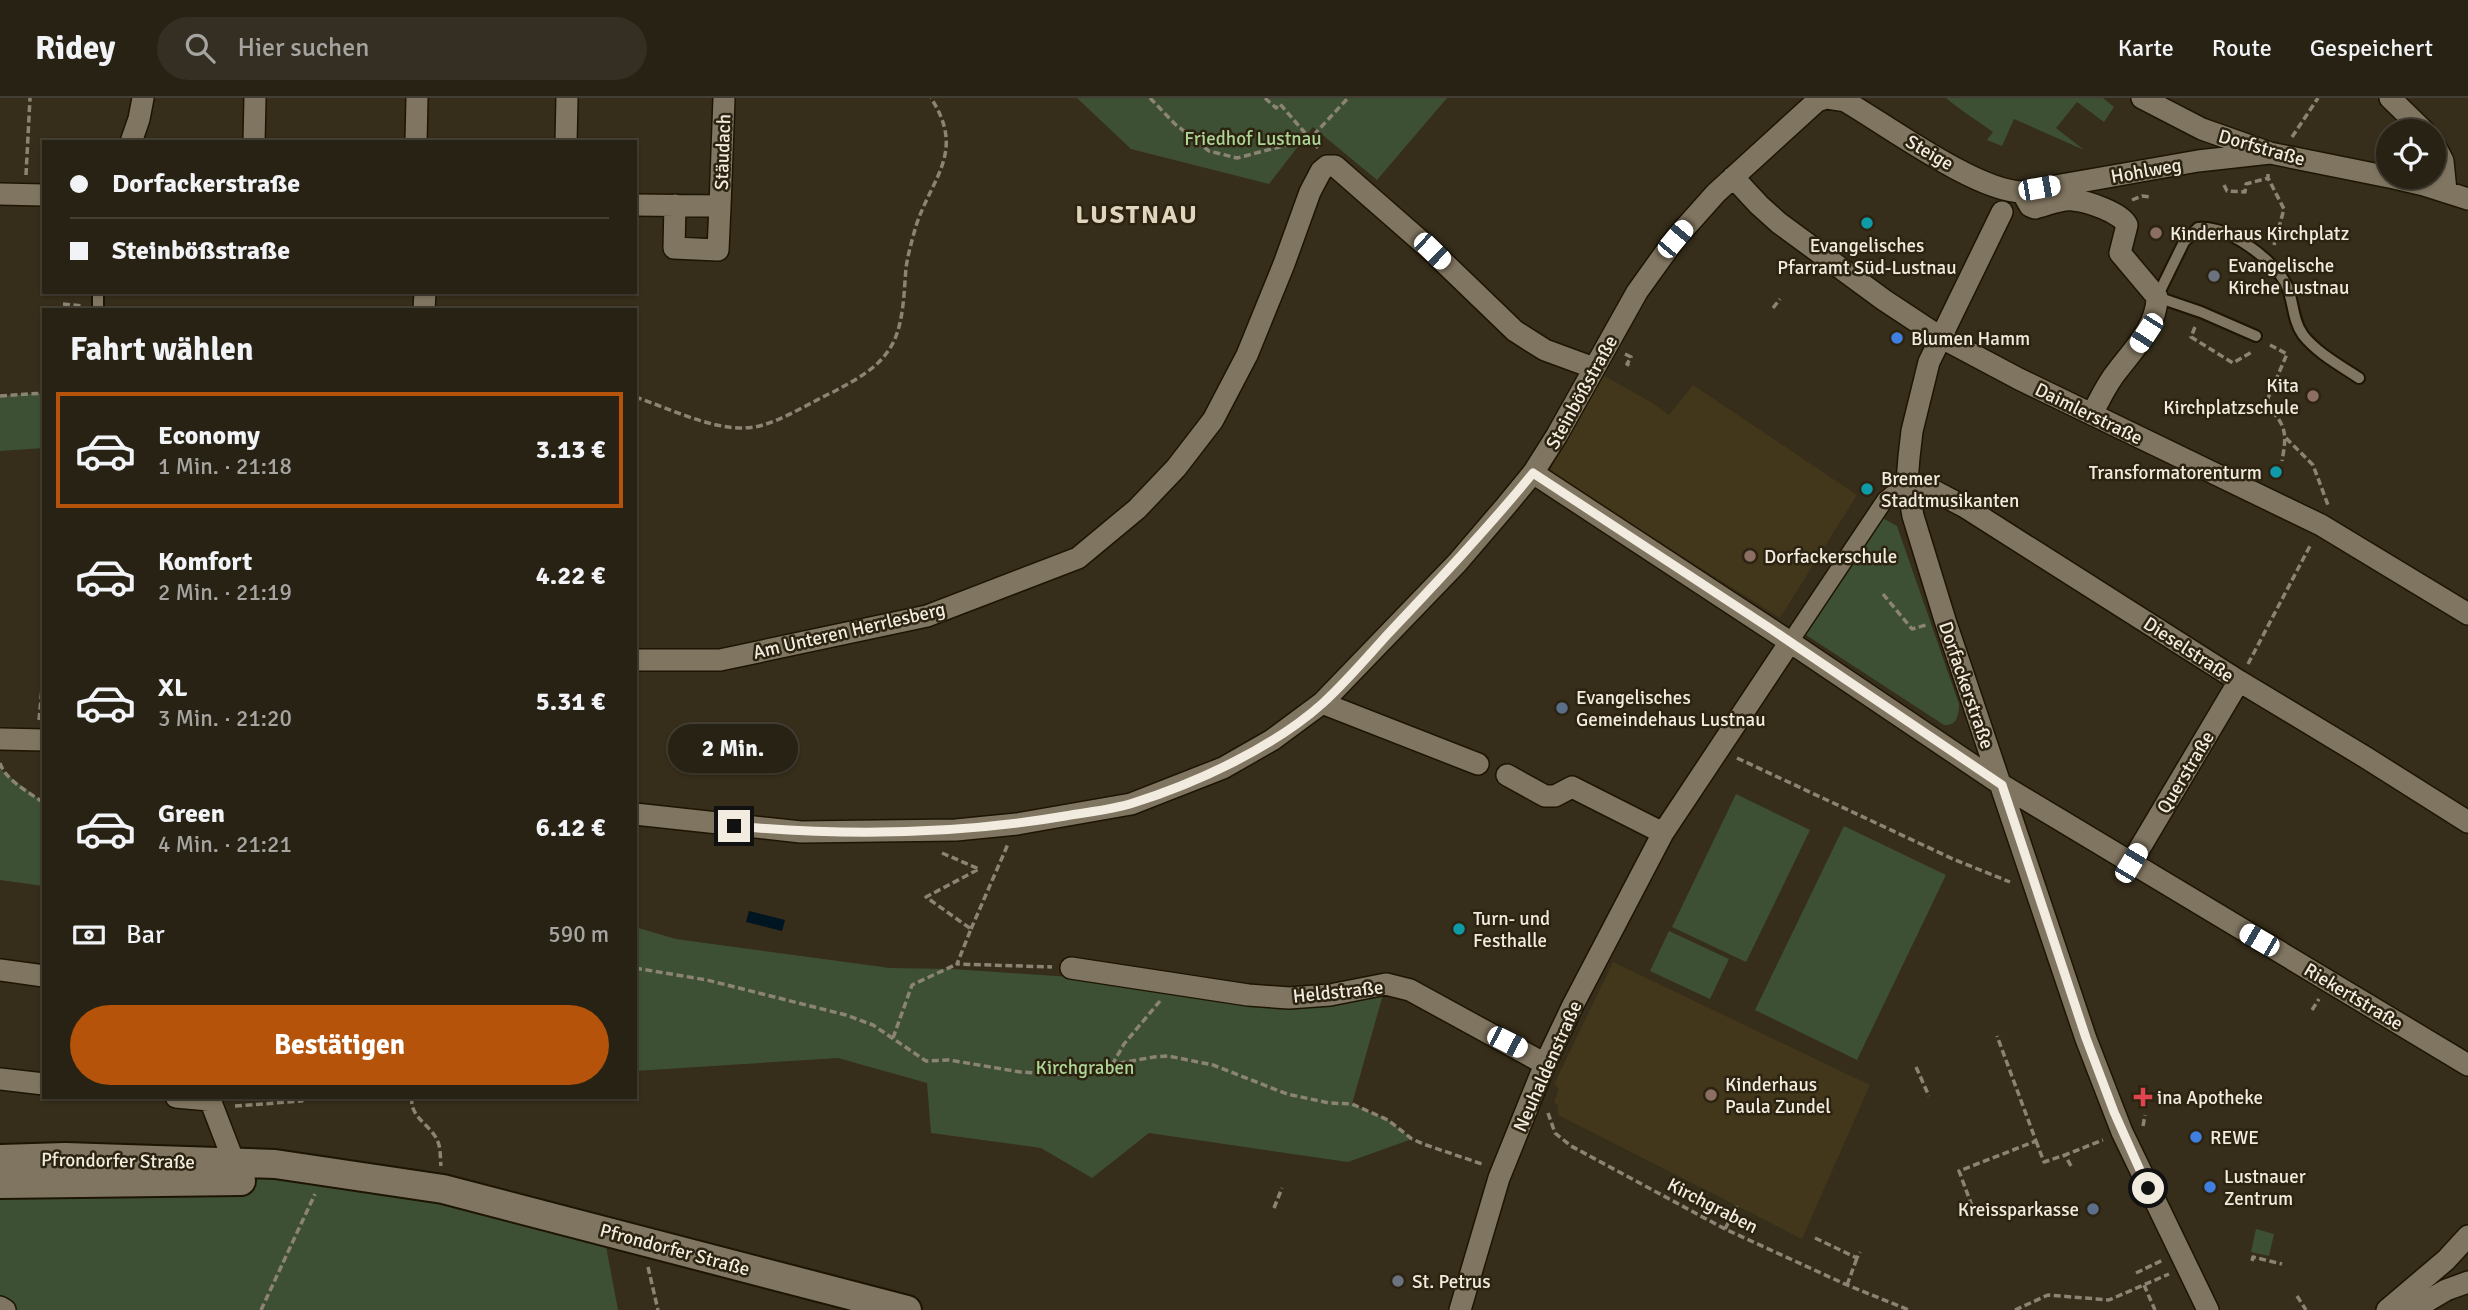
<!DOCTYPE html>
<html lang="de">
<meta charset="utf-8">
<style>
body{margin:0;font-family:Signika,sans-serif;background:#342f22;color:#f1f3f6;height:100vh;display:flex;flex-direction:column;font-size:26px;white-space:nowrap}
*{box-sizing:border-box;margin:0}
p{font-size:23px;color:#a5a4a0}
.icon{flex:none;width:38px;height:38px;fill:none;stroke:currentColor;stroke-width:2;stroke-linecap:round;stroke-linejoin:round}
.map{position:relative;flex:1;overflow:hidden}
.sheet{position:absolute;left:42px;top:210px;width:595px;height:791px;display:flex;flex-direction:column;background:#282214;border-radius:0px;box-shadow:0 2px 5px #0004,0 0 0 2px #443f34}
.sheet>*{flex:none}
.guide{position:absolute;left:42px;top:42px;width:595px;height:154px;border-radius:0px;box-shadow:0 2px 5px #0004,0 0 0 2px #443f34;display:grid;align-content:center;height:154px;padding:0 28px;background:#282214}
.fabs{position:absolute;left:2376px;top:21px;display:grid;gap:14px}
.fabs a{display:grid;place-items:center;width:70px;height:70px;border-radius:50%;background:#282214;box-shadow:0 2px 5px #0004,0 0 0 2px #443f34;font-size:35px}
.end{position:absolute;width:32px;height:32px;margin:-16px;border:9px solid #f2ece0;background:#111;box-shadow:0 0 0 4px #111}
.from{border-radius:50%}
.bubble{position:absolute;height:49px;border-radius:24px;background:#282214;box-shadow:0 2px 5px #0004,0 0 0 2px #443f34;font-size:23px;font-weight:800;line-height:49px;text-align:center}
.car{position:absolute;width:21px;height:42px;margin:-21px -10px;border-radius:9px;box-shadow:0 0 5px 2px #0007;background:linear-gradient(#fff 24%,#345 0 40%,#fff 0 76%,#345 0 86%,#fff 0)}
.guide b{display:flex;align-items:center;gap:24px;height:66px;font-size:26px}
.guide b+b{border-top:2px solid #443f34}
.guide i{width:18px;height:18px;background:#f1f3f6}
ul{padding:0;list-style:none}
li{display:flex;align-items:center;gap:21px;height:116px;margin:0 14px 10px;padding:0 14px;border:4px solid transparent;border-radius:0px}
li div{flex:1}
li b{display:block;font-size:26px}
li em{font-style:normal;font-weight:800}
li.active{border-color:#b45309}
li>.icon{width:63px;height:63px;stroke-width:1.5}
h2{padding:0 28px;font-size:32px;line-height:84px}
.pay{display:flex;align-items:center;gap:18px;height:77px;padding:0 28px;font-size:26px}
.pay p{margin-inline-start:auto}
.action{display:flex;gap:14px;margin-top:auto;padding:14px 28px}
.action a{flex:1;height:80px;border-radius:42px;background:#b45309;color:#fff;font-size:28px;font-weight:800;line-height:80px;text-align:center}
header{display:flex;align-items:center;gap:42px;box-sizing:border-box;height:98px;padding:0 35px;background:#282214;border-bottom:2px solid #443f34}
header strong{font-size:33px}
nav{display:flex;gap:38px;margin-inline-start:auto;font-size:24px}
.search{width:490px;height:63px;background:#342f22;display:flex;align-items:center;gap:18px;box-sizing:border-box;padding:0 24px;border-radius:38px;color:#a5a4a0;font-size:26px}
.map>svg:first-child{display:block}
</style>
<header>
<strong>Ridey</strong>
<div class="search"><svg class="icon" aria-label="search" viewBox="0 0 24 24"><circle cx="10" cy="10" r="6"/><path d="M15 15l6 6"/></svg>Hier suchen</div>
<nav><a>Karte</a><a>Route</a><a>Gespeichert</a></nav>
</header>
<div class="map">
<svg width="2468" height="1212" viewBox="0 0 2468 1212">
<rect width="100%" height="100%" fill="#362d1a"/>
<path fill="#42361b" d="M1599,275L1651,304L1669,317L1693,287L1857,397L1780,520L1549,374Z
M1613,864L1870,987L1802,1141L1558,1017V1008L1554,1004L1559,990L1554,986Z"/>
<path fill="#3e5034" d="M1077,0H1447L1377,82L1313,29L1269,86L1131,51Z
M1946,0H2103L2114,9L2104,24L2077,4L2056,30L2084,52L2014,21L2002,48L1987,42L1993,34C1977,22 1961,13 1946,0Z
M44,295V350L0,353V298Z
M1881,419L1897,428L1959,606C1959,617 1957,628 1944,627L1806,537Z
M0,671L44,705V788L0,782Z
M1736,696L1810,732L1746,864L1672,829Z
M1844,728L1946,777L1857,962L1755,912Z
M635,829L676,841L890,870L953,871L1071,879L1248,897L1386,886L1352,1006L1388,1022L1412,1041L1348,1064L1149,1035L1092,1080L1041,1050L931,1035L927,985L838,960L635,973Z
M1669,833L1729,861L1710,901L1650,873Z
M234,1064L602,1127L618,1212H5L0,1209V1065Z
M2256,1131L2274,1136L2269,1158L2251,1154Z"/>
<path fill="#001522" d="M749,813L785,822L782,833L746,824Z"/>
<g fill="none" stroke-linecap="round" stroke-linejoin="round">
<defs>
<path id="service" d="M98,212V194
M2256,238L2201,214L2157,199L2184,144L2198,130C2227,127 2273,161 2286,186C2294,203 2292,222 2303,237C2317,255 2341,268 2359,280"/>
<path id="pedestrian" d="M1790,544L1885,402L1907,384"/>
<path id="minor" d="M2142,0L2202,31L2270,55L2389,79
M2390,0L2424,33
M131,44L139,21L143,0
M254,44L255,0
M416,44L417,0
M566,44L567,0
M2434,46L2443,63L2446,93
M1733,79L1759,107L1779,125L1884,202L1940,239L2019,281L2321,427L2468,516
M2390,79L2424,87L2468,101
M2022,94L2030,108L2035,110C2047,107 2062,100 2073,102C2087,103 2122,115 2127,127L2120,155L2157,199C2157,228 2134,251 2118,272C2107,285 2100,301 2092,316
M0,96L44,97
M635,107L720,108L724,0
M675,107L674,150L718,152L720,108
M2002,114L1929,264L1912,333L1909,359L1907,384L1913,418L1945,522L2086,941L2122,1034L2208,1212
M424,212L425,194
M1533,375L1790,544L2002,687L2468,967
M1907,384L1925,388L1965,409L2239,583L2365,659L2468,724
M635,562H720L927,518L1078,460L1137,411L1176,370L1213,322L1247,257L1284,166L1310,94L1321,73L1327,68H1335L1432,153L1515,233L1545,252L1594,270
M1322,605L1478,666
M0,641L44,642
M1507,677L1545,698H1555L1572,689L1663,735
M635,716L801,734L956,732L1017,726L1131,706L1223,670L1272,642L1322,605L1457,465L1505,409L1533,375L1557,337L1637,194L1675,141L1716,95L1817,3L1826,0L1845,3C1888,28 1976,93 2022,94L2198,63L2270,55
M2131,765L2239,583
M1071,870L1248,897L1289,900L1330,897L1386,886L1410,892L1545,966
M0,872L44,878
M0,981L44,986
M176,999L209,1002
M209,999L234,1064V1078
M0,1209L5,1212
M1460,1212L1499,1080L1545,966L1573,907L1663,735L1790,544
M2387,1212L2446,1162L2468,1138
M2390,1212L2414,1211L2446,1192L2468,1184"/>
<path id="tertiary" d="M0,1061L65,1059L275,1066L443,1091L907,1212
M0,1086L241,1083"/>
</defs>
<use href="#service" stroke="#1d1503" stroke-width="14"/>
<use href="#pedestrian" stroke="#1d1503" stroke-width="19"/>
<use href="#minor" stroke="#1d1503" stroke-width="24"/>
<use href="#tertiary" stroke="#1d1503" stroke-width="32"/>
<path stroke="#8b8373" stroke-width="3.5" stroke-dasharray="7 3.5" stroke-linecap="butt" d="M1150,0L1175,26L1209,53L1237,60L1310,41L1348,0
M1265,0L1276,10L1280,6L1318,50
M2292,39L2318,0
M2268,76V80L2284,111L2274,147
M26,77L30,0
M2224,87L2227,93L2245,94L2246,86L2268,80
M2132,102L2142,98L2151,99
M63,206L82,208
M1773,210L1780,201
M2195,229L2191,239L2233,265L2252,254
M2270,247L2287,256L2265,307C2287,326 2287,336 2282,363
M1625,256L1631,259L1627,266L1631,268
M0,298L44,295
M635,299C673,311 723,339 763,327C789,319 811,304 835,293C859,280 882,268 894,243C904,221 904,193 906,170C908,156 912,142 916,128C932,79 966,54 931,0
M2286,340L2313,367L2328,407
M1883,496L1912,531L1926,527
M2248,566L2311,446
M39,622L44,569
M1737,660L1953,761L2010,784
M0,665C5,682 30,695 44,705
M942,755L979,771L926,799L971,831L957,866L1052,869
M971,831L1008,746
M635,870L707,882L846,917L873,927L926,963L949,962L1020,974L1058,976L1154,959L1168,958L1213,967L1287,996L1329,1005L1352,1006L1388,1022L1412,1041L1426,1047L1482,1066
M2312,912L2319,901
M893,940L912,887L957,866
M1112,967L1124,946L1160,903
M1916,969L1929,998
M412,999C409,1020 432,1027 438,1044C441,1051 440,1061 441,1068
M235,1008L302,1003L304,999
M1548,1015L1555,1035L1571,1048L1725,1131L1847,1187L1909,1212
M2143,1028L2145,1017
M2036,1043L2044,1064L2065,1057
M2071,1068L2065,1057L2103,1042
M1972,1108L1959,1073L2036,1043L1997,938
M1274,1110L1282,1090
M1725,1131L1737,1108
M1815,1140L1857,1160L1860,1154
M2252,1163L2253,1159L2282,1166
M648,1169L658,1212
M2136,1175L2163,1162
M1847,1187L1857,1160
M2144,1187L2155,1212
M2297,1198L2306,1212
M261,1212L315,1096
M2015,1212L2048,1197L2109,1202L2169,1176"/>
<use href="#service" stroke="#807560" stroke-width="10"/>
<use href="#pedestrian" stroke="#807560" stroke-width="16"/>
<use href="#minor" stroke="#807560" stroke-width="21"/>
<use href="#tertiary" stroke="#807560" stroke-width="28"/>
</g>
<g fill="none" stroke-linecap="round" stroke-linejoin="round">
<path stroke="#f2ece0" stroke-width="9" d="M734,728C845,738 955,737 1065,718C1087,714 1111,712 1133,705C1196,685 1273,650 1323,605C1346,584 1367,559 1388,536C1438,483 1487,431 1533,375L1771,531L2002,687L2086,940L2114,1014L2148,1090"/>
</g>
<g fill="#0f9aa8" stroke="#2c2310" stroke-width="2.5">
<circle cx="1867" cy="125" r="7"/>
<circle cx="2276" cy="374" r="7"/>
<circle cx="1867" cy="391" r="7"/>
<circle cx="1459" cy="831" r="7"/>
</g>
<g fill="#8d6e63" stroke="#2c2310" stroke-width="2.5">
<circle cx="2156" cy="135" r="7"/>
<circle cx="2313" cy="298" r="7"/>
<circle cx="1750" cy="458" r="7"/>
<circle cx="1711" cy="997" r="7"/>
</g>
<g fill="#6b7280" stroke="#2c2310" stroke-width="2.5">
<circle cx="2214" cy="178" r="7"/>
<circle cx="1398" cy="1183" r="7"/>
</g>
<g fill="#3f7fe0" stroke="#2c2310" stroke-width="2.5">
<circle cx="1897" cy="240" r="7"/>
<circle cx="2196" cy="1039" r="7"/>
<circle cx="2210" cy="1089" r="7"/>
</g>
<g fill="#5c6f8a" stroke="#2c2310" stroke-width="2.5">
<circle cx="1562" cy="610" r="7"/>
<circle cx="2093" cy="1111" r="7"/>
</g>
<path fill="#e0444e" stroke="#2c2310" stroke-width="2.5" d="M2139.5 988.5h7v7h7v7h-7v7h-7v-7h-7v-7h7z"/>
<g text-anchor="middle" stroke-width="5" stroke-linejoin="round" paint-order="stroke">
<g font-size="19" fill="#acd596" stroke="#2c2310">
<text x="1253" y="47">Friedhof Lustnau</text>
<text x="1085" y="976">Kirchgraben</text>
</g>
<g font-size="19" fill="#f2ece0" stroke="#2c2310">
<text transform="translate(2262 49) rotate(16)" y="7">Dorfstraße</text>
<text transform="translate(722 54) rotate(-88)" y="7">Stäudach</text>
<text transform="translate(1930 54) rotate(30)" y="7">Steige</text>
<text transform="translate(2146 72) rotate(-10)" y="7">Hohlweg</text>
<text transform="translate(1581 294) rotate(-61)" y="7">Steinbößstraße</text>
<text transform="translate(2089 315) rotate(26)" y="7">Daimlerstraße</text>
<text transform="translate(849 532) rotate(-13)" y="7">Am Unteren Herrlesberg</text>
<text transform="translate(2189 551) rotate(33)" y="7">Dieselstraße</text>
<text transform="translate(1967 587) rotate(71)" y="7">Dorfackerstraße</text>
<text transform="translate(2185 674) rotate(-59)" y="7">Querstraße</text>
<text transform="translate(1338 893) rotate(-6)" y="7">Heldstraße</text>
<text transform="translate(2354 898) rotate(31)" y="7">Riekertstraße</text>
<text transform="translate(1547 968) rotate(-66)" y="7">Neuhaldenstraße</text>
<text transform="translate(118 1062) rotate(1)" y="7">Pfrondorfer Straße</text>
<text transform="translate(1713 1107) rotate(27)" y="7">Kirchgraben</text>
<text transform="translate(675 1151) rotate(15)" y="7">Pfrondorfer Straße</text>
</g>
<g font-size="19" fill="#f2ece0" stroke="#2c2310" text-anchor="start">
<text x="2170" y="142">Kinderhaus Kirchplatz</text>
<text x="1867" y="154" text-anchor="middle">Evangelisches<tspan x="1867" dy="22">Pfarramt Süd-Lustnau</tspan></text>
<text x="2228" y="174">Evangelische<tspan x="2228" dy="22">Kirche Lustnau</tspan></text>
<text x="1911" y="247">Blumen Hamm</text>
<text x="2299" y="294" text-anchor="end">Kita<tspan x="2299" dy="22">Kirchplatzschule</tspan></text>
<text x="2262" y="381" text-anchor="end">Transformatorenturm</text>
<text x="1881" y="387">Bremer<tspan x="1881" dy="22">Stadtmusikanten</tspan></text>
<text x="1764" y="465">Dorfackerschule</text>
<text x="1576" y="606">Evangelisches<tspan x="1576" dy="22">Gemeindehaus Lustnau</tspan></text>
<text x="1473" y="827">Turn- und<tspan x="1473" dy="22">Festhalle</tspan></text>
<text x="1725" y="993">Kinderhaus<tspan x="1725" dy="22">Paula Zundel</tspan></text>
<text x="2157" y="1006">ina Apotheke</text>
<text x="2210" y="1046">REWE</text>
<text x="2224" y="1085">Lustnauer<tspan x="2224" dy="22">Zentrum</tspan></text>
<text x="2079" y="1118" text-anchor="end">Kreissparkasse</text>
<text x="1412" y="1190">St. Petrus</text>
</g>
<g font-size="26" font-weight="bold" letter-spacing="2" fill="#e1d5be" stroke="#2c2310">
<text x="1137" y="125">LUSTNAU</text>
</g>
</g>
</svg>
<div class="fabs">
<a><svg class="icon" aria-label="locate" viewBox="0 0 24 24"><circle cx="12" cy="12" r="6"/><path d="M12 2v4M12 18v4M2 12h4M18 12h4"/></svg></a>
</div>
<i class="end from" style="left:2148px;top:1090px"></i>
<i class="end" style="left:734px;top:728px"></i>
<div class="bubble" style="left:668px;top:626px;width:130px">2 Min.</div>
<i class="car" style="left:2039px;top:90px;rotate:80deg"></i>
<i class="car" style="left:1675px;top:141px;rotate:40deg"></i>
<i class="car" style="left:1432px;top:153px;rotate:134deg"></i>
<i class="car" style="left:2146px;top:235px;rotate:213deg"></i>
<i class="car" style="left:2131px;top:765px;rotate:31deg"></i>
<i class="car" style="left:2259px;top:842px;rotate:300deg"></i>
<i class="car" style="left:1507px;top:944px;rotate:117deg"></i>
<div class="guide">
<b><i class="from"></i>Dorfackerstraße</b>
<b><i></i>Steinbößstraße</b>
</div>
<section class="sheet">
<h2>Fahrt wählen</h2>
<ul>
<li class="active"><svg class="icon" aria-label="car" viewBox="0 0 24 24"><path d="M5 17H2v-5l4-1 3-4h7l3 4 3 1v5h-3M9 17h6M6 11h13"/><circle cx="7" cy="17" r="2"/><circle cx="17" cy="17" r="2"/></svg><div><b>Economy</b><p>1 Min. · 21:18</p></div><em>3.13 €</em></li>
<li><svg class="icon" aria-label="car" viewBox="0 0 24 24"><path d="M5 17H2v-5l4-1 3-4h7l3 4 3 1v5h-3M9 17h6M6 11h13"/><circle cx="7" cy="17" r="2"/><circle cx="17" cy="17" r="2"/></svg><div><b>Komfort</b><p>2 Min. · 21:19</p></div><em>4.22 €</em></li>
<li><svg class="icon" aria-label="car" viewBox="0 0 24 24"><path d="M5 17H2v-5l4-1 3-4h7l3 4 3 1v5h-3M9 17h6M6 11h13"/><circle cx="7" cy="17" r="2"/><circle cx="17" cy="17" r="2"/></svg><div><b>XL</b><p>3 Min. · 21:20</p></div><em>5.31 €</em></li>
<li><svg class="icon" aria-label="car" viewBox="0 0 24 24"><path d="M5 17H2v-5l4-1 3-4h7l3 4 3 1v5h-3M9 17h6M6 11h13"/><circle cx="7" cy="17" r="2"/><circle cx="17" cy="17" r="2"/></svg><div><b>Green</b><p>4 Min. · 21:21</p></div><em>6.12 €</em></li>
</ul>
<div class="pay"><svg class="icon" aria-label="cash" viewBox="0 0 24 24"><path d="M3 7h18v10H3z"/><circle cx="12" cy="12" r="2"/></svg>Bar<p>590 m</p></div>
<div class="action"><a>Bestätigen</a></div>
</section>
</div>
